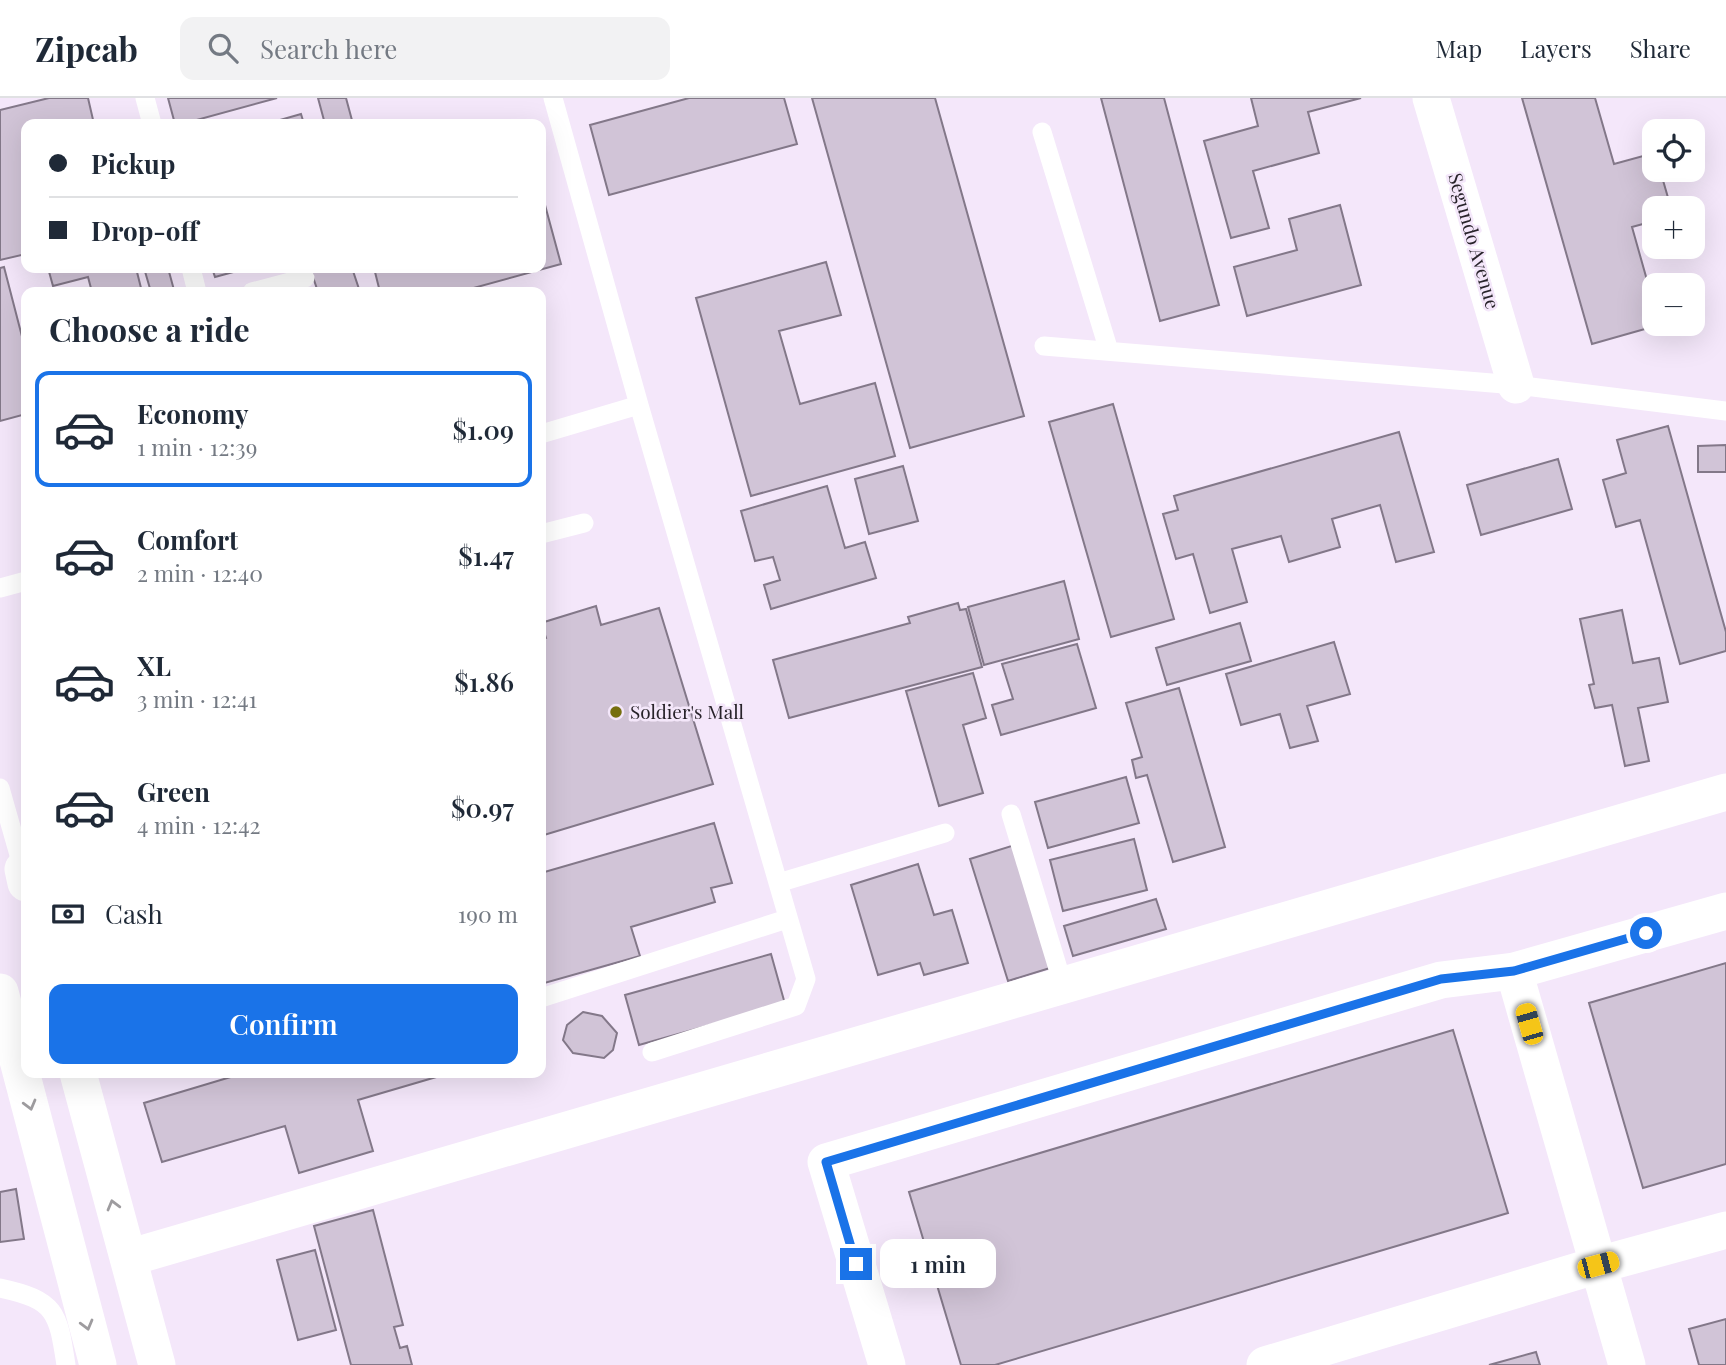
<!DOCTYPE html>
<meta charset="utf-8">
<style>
body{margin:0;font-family:"Playfair Display",serif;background:#f2f2f3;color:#1f2937;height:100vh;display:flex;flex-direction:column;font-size:26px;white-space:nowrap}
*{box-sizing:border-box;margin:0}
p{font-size:23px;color:#747a83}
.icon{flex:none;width:38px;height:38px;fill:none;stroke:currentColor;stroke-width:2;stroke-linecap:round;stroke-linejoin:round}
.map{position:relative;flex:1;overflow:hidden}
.panel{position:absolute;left:21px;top:189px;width:525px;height:791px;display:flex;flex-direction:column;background:#fff;border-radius:14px;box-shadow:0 7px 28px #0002}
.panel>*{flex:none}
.top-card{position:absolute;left:21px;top:21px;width:525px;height:154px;border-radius:14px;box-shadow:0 7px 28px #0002;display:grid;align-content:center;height:154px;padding:0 28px;background:#fff}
.tools{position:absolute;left:1642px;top:21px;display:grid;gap:14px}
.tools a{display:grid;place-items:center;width:63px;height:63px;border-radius:14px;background:#fff;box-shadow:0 7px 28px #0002;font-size:35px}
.end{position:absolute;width:32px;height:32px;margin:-16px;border:9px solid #1a73e8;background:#fff;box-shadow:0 0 0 4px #fff}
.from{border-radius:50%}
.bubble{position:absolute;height:49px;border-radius:14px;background:#fff;box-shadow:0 7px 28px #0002;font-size:23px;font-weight:600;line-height:49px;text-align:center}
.car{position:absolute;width:21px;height:42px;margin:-21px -10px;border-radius:9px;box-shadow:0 0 5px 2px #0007;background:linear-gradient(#f5c518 24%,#345 0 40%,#f5c518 0 76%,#345 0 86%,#f5c518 0)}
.top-card b{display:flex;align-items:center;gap:24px;height:66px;font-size:26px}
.top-card b+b{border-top:2px solid #e0e1e3}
.top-card i{width:18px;height:18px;background:#1f2937}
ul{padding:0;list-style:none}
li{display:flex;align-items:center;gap:21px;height:116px;margin:0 14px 10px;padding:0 14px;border:4px solid transparent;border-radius:14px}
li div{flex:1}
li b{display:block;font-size:26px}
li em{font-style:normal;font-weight:600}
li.on{border-color:#1a73e8}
li>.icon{width:63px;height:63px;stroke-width:1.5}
h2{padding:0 28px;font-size:32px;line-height:84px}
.pay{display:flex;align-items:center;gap:18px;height:77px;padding:0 28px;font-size:26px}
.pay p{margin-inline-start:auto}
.cta{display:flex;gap:14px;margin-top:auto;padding:14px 28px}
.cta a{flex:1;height:80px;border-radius:14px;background:#1a73e8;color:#fff;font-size:28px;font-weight:600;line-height:80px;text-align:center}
header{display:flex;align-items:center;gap:42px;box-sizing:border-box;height:98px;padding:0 35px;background:#fff;border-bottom:2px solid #e0e1e3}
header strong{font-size:33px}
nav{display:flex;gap:38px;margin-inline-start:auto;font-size:24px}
.search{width:490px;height:63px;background:#f2f2f3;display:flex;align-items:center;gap:18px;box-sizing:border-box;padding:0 24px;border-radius:14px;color:#747a83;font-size:26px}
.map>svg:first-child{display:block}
</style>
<header>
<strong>Zipcab</strong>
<div class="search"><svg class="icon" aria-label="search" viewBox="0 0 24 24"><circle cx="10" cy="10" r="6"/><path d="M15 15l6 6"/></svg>Search here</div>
<nav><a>Map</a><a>Layers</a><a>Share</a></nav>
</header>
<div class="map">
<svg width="1726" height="1267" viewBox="0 0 1726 1267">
<rect width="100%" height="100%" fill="#f4e7fa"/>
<path fill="#d1c4d7" stroke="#837889" stroke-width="2" d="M49,0H88L94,26H26V156L0,162V12Z
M168,0H277L182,26H175Z
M318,0H346L353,26H325Z
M689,0H784L797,46L609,97L590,27Z
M812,0H935L1024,318L910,350Z
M1101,0H1164L1219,207L1160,223Z
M1251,0H1361L1308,14L1319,55L1253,73L1269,130L1231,140L1204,43L1258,28Z
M1522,0H1595L1614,66L1654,55V72H1660L1671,110H1654V123L1632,129L1654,207V226L1659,227L1592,246Z
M301,16L304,26H266Z
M542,96L561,166L459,194H380L374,170H541Z
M1340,107L1361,187L1247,218L1234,169L1297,152L1289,121Z
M826,164L841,217L779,233L800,306L875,285L895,358L751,398L696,200Z
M4,169L26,254V316L0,323V170Z
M48,170H136L142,194H92L88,179L53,188Z
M144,170H168L174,192L151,194Z
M212,170H248L215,179Z
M310,170H352L360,194H318Z
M1113,306L1174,521L1111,539L1049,324Z
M1668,328L1726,534V553L1680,566L1640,422L1616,429L1603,382L1626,375L1617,342Z
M1399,334L1434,454L1396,464L1380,407L1332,421L1340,449L1289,464L1281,438L1232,451L1247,504L1210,515L1193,456L1176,461L1163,416L1178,412L1174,398Z
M1726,347V374H1698V348Z
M1558,361L1572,411L1481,437L1467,387Z
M903,368L918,423L869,436L855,381Z
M827,388L845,450L865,444L876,480L771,511L764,487L780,482L773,459L755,463L741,413Z
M1064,483L1079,541L984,567L968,509Z
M958,505L960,512L966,511L982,569L789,620L773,562L910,525L908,519Z
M596,508L601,527L659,510L713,686L544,737L541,727V542L546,540L541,525Z
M1622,512L1633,565L1659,560L1668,604L1638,610L1649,663L1625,668L1612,607L1595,610L1589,587L1594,586L1580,521Z
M1240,525L1251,563L1167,587L1156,550Z
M1334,544L1350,596L1307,608L1318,643L1290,650L1280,616L1241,627L1226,576Z
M1077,546L1096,610L1001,637L992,607L1013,601L1002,566Z
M973,575L986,620L963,627L983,695L939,708L906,593Z
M1179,590L1225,749L1173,764L1147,677L1136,680L1132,662L1142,659L1126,605Z
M1126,679L1139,725L1048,750L1035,704Z
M714,725L732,785L711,790L715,804L631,829L640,858L541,886V775Z
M1134,741L1147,792L1063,813L1050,762Z
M1018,746L1050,870L1008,883L970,761Z
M918,766L934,817L952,812L968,865L924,877L920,865L878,877L851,787Z
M1156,801L1166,831L1073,858L1064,828Z
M771,856L785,906L639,947L625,897Z
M1726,865V1066L1643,1090L1589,905Z
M583,914L602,918L617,935L613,952L604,960L573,955L563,942L567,927Z
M1453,932L1508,1115L995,1267H961L909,1094Z
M244,975H450L358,1002L373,1053L299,1075L285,1028L162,1064L144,1005Z
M16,1091L24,1141L0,1144V1094Z
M373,1112L403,1227L394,1229L400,1250L407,1248L412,1267H351L314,1128Z
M315,1152L336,1232L298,1242L277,1162Z
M1726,1221V1267H1699L1689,1231Z
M1536,1254L1540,1267H1489Z"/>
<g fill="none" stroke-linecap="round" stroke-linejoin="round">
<path stroke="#fff" stroke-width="19" d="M145,0L152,26
M553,0L639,307L806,881L796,908L652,954
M1042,34L1109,253
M191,170L197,194
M252,194L305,180
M1044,248L1516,287L1726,313
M541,336L639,307
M541,436L584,425
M0,490L26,483
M0,690L23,771
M1011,716L1063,887
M778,785L945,735
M541,900L787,821
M0,1190C56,1202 58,1214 66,1267"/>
<path stroke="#fff" stroke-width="37" d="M1431,0L1516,287
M23,771L26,785
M1514,873L1627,1267
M0,894L98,1267
M78,975L157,1267
M128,1160L1726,694
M887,1267L826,1064L1441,882L1514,873L1726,813
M1265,1267L1598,1167L1726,1132"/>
</g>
<defs><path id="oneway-chevron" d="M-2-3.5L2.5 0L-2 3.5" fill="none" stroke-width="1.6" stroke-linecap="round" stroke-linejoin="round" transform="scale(1.75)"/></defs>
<g stroke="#9e9c9f">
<use href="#oneway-chevron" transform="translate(30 1007) rotate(75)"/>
<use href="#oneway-chevron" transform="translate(113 1107) rotate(-105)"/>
<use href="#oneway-chevron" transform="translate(87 1227) rotate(75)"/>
</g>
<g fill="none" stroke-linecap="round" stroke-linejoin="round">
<path stroke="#1a73e8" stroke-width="9" d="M856,1166L826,1064L1441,881L1514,873L1646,835"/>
</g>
<circle fill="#766f0f" stroke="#f4e7fa" stroke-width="2.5" cx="616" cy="614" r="7"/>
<g text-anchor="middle" stroke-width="5" stroke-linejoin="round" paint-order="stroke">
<g font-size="19" fill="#28232a" stroke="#f4e7fa">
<text transform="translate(1474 143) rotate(74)" y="7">Segundo Avenue</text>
</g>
<g font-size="19" fill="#28232a" stroke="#f4e7fa" text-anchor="start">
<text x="630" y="621">Soldier's Mall</text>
</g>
</g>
</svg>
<div class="tools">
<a><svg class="icon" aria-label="locate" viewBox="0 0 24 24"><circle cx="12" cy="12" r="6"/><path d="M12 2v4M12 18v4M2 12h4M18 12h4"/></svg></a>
<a>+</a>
<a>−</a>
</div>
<i class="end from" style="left:1646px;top:835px"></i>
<i class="end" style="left:856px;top:1166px"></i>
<div class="bubble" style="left:880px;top:1141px;width:116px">1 min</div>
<i class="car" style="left:1529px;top:926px;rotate:344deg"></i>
<i class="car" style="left:1598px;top:1167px;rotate:75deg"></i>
<div class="top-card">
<b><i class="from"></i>Pickup</b>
<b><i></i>Drop-off</b>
</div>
<section class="panel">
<h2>Choose a ride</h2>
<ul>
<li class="on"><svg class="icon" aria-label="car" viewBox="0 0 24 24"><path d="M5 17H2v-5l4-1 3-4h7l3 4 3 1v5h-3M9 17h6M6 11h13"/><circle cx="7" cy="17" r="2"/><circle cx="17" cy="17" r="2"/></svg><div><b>Economy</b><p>1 min · 12:39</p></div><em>$1.09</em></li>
<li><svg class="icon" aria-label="car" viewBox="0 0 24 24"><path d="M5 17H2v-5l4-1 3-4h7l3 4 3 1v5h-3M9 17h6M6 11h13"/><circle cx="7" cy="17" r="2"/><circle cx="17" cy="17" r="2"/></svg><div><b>Comfort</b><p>2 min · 12:40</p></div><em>$1.47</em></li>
<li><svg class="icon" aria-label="car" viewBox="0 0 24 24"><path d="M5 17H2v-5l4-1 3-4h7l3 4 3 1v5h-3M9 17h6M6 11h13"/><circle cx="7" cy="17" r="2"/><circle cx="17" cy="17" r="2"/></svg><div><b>XL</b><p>3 min · 12:41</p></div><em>$1.86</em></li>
<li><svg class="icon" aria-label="car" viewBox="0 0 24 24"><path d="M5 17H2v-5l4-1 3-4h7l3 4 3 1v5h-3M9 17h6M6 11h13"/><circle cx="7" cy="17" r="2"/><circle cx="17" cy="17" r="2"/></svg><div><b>Green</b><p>4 min · 12:42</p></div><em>$0.97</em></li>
</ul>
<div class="pay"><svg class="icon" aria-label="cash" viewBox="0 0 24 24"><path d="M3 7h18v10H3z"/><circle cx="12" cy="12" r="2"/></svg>Cash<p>190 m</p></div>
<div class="cta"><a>Confirm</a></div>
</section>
</div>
